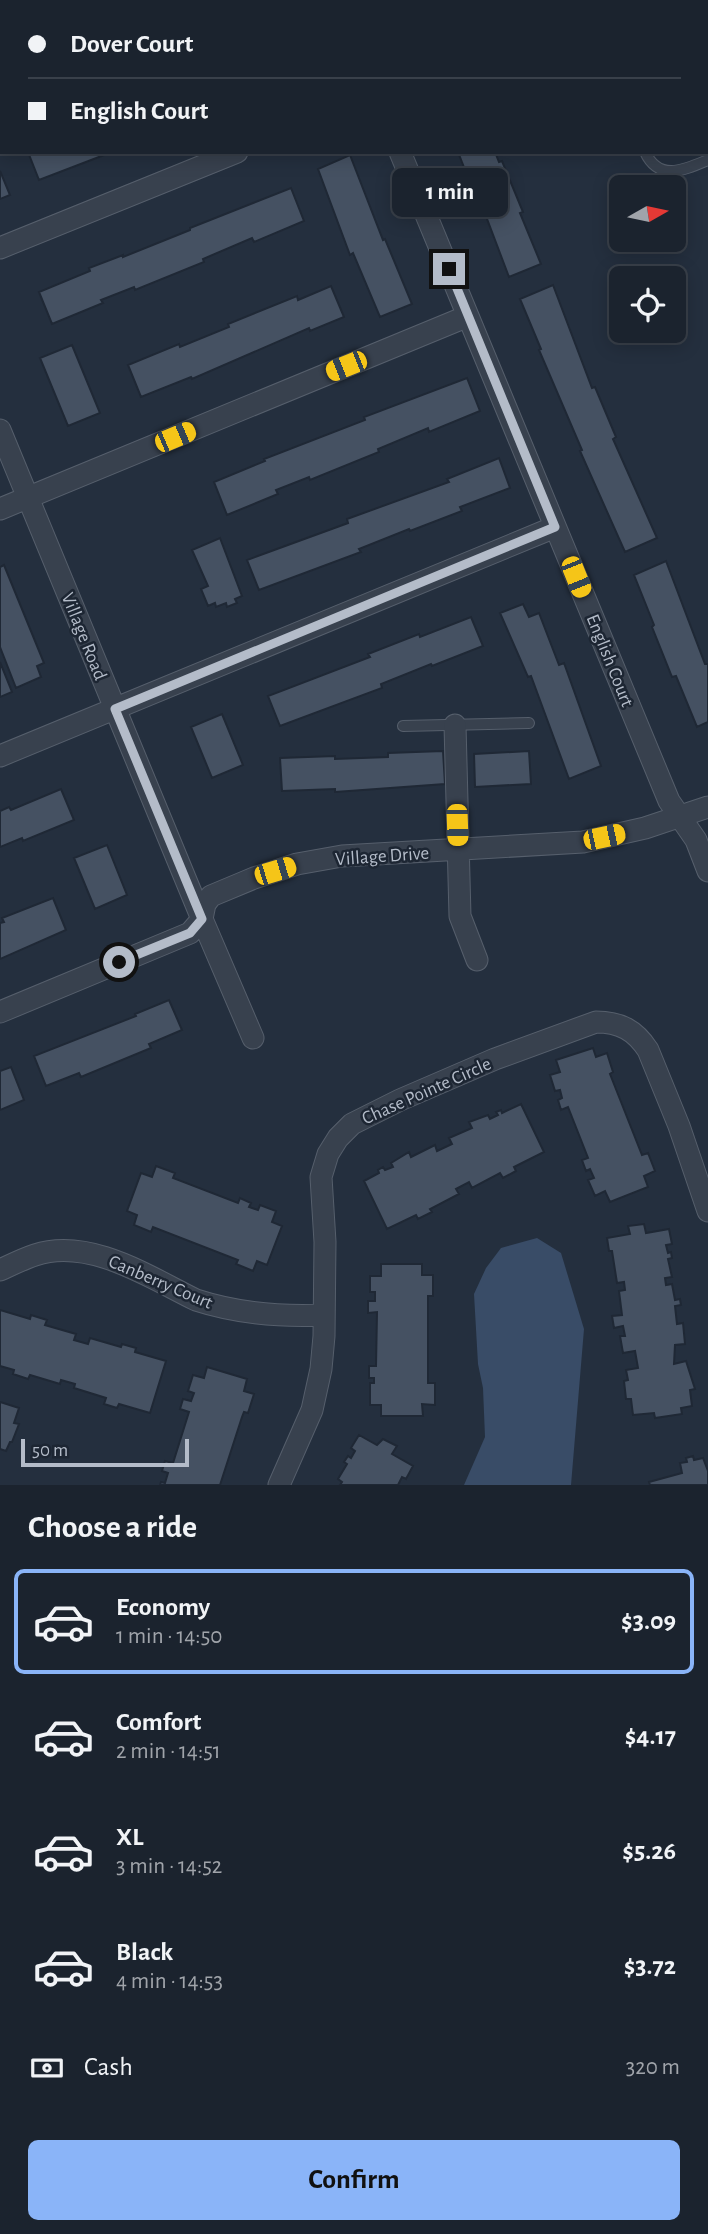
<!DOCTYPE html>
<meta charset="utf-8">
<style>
body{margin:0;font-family:"Alegreya Sans",sans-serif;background:#282f3a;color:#f1f3f6;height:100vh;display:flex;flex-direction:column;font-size:26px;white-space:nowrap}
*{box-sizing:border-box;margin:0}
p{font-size:23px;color:#a0a4aa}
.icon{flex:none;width:38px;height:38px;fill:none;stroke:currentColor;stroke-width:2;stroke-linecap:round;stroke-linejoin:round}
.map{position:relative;height:1485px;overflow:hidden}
.panel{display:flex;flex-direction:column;background:#1b232e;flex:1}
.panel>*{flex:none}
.guide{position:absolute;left:0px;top:0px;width:709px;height:154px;box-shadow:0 4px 18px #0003,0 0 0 2px #39404a;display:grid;align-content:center;height:154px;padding:0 28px;background:#1b232e}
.needle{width:46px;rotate:81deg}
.controls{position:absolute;left:609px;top:175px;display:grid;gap:14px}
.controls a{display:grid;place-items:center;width:77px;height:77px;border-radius:10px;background:#1b232e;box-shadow:0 4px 18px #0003,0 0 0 2px #39404a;font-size:35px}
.scale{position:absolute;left:21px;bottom:18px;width:168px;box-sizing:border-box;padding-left:7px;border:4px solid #b4bcc9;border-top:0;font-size:19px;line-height:24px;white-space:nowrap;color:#b4bcc9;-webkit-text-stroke:5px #1d2633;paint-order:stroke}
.end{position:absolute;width:32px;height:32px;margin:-16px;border:9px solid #b4bcc9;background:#111;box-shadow:0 0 0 4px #111}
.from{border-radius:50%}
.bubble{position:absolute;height:49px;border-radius:10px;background:#1b232e;box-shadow:0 4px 18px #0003,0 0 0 2px #39404a;font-size:23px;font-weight:600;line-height:49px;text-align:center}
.car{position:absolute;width:21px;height:42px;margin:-21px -10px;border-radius:9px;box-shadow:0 0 5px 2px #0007;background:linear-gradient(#f5c518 24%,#345 0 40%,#f5c518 0 76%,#345 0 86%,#f5c518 0)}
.guide b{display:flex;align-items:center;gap:24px;height:66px;font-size:26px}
.guide b+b{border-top:2px solid #39404a}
.guide i{width:18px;height:18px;background:#f1f3f6}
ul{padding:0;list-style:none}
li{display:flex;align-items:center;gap:21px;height:105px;margin:0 14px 10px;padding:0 14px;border:4px solid transparent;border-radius:10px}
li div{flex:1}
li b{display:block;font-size:26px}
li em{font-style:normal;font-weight:600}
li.on{border-color:#8ab4f8}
li>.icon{width:63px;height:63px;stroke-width:1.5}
h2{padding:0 28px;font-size:32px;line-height:84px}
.pay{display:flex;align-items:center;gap:18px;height:77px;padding:0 28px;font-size:26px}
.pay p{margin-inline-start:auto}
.action{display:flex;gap:14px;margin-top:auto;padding:14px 28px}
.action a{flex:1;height:80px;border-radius:10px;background:#8ab4f8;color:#111;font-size:28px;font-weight:600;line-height:80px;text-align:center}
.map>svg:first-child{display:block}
</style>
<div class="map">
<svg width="708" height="1485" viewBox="0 0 708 1485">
<rect width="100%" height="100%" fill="#242f3e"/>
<path fill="#394c67" d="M537,1238L561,1253L584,1329L571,1485H464L485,1437L483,1388L478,1364L474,1294L486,1268L501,1248Z"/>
<path fill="#455162" stroke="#1f2835" stroke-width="2" d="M0,0H53V2H2V30H0Z
M69,0H180V2H69Z
M28,152H112L39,180Z
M458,152H495L499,162L502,161L523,212L520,213L541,264L509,277L470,174L467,175Z
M350,155L383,240L385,239L412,304L380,317L353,253L350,255L318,169Z
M0,171L10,195L0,199Z
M291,188L304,221L254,242L252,238L203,259L204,262L135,290L134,287L101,300L103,303L52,324L39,292L90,271L89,268L123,255V257L190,230V228Z
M553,285L592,388L595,387L616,437L613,439L657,538L625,552L580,451L582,450L539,350L541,349L520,299Z
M331,286L344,317L310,331L309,328L192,379L191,377L141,397L128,365L179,344L180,347L229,327L228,324L297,296L298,300Z
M72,345L100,413L68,426L40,358Z
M467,378L480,411L429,432L428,428L378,449L379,452L310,480L309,477L276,490L278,494L227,515L214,482L265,461L264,459L365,420L364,417Z
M499,458L510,488L460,507L462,511L410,531L409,529L359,549L361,552L259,590L247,560L348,523L347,519L449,482L447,479Z
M220,538L242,596L235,599L237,603L227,607L226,603L216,607L215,603L208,606L201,589L208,586L192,550Z
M666,561L705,664H708V722L697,727L676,676L672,677L652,627L654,625L634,575Z
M4,565L44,663L37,666L41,677L16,688L0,647V567Z
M523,604L529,617L539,613L559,665L564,663L601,766L569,779L531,676L528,677L500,613Z
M471,617L483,646L432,666L431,664L381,684L382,688L280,726L268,696L370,657L368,654L419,634L420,637Z
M0,662L12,692L0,697Z
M222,714L243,765L212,778L191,727Z
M443,751L445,784L349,791L335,792V789L282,791L280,758L335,756V759L388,757V753Z
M529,751L531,784L475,787L474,754Z
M61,789L74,820L23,841L22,838L0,847V811L9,807L11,810Z
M107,845L127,895L95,909L74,858Z
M53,898L66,930L0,959V923L4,922L2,918Z
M169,1000L182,1030L149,1044L151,1048L81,1077L79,1073L46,1086L34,1056L136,1016L135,1014Z
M593,1048L596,1057L607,1053L613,1072L610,1074L642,1155L648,1153L655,1171L644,1176L648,1187L610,1202L605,1191L595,1196L588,1180L594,1178L590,1169L586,1171L582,1160L588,1158L568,1107L561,1110L558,1100L562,1098L560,1090L555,1091L550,1075L560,1072L556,1060Z
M11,1067L24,1100L0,1110V1071Z
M521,1104L544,1152L514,1167L516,1171L503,1178L500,1173L472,1188L469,1182L456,1189L459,1194L430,1209L432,1212L418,1219L416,1215L387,1229L364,1181L379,1173L378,1170L383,1167L385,1170L393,1167L391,1163L409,1152L411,1157L435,1145L437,1151L452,1144L449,1138L472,1128L469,1122L488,1115L490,1119L498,1115L496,1112L501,1110L502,1113Z
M156,1166L175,1173L173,1178L238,1203L240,1198L251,1203L249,1207L258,1210L260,1205L276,1211L272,1222L282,1226L267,1265L257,1261L253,1271L236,1264L238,1260L153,1227L151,1232L134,1225L137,1215L127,1211L141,1173L152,1177Z
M644,1224L646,1233L669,1229L672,1244L666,1245L668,1253L671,1252L672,1258L668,1259L672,1277L665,1278L666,1285L672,1284L675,1300L680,1299L681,1305L675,1306L677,1324L683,1323L685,1344L675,1345L674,1364L686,1361L695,1389L690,1390L692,1406L681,1408L682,1414L655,1418L654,1413L633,1415L631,1399H626L624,1381L628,1380L626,1370L638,1368L635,1351L623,1353L620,1336H625L623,1326L614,1328L612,1316L622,1315L619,1291L625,1290L624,1282L617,1283L612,1251H609L607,1238L630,1234L628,1226Z
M381,1264H422V1275H433V1296H428V1383H435V1405L422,1404L423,1416H381V1405H370V1383H374V1378H369V1366H376L377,1312L368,1313V1301H375V1292H370V1276H381Z
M0,1310L30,1319L31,1315L47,1320L45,1325L76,1334L74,1340L88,1344L90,1338L121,1347L122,1344L136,1348L135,1352L166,1361L150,1413L119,1404L117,1408L104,1404L106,1398L74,1388L75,1384L61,1380L60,1384L30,1375L28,1379L13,1374L14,1370L0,1366Z
M207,1367L247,1379L244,1391L254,1394L248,1413L244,1412L242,1417L220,1485H160L161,1482L165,1483L168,1473L162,1471L165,1461L173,1463L189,1412L180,1409L183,1399L191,1401L194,1393L188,1391L193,1375L204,1378Z
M0,1402L19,1408L14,1423L19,1424L12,1442H10L6,1451L0,1449Z
M359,1435L377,1445L383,1439L397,1446L392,1454L413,1466L406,1479L402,1477L398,1485H340L342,1482L338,1479L347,1464L344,1462L348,1456L351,1458L355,1451L351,1448Z
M693,1456L694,1460L703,1458L708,1471V1485H650L649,1482L682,1473L680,1463L687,1462L686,1458Z"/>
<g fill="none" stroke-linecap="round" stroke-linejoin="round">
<defs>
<path id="lane" d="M530,0L531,2
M661,0V2
M588,2L592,0
M707,106L708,108
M645,152C659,182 684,170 708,160
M403,726L529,723"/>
<path id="street" d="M334,0L335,2
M400,152L669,801L696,840L708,871
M0,248L237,152
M0,430L202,919L190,933L0,1012
M0,509L468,316
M455,725L460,916L477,960
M0,756L555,527
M253,1038L202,919L205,904L211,896L254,878L297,864L342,856L583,842L645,828L708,807
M0,1270C11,1265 23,1259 35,1255C89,1237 149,1277 196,1300C239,1314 280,1317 324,1315
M279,1485L312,1410L321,1369L324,1336L325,1242L321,1177L328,1154L338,1138L352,1124L400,1100L495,1059L596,1022C620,1022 635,1030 648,1050L679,1126L708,1211"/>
</defs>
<use href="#lane" stroke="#565f6c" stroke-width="12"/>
<use href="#street" stroke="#565f6c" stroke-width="23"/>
<use href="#lane" stroke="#38414e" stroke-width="10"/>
<use href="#street" stroke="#38414e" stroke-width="21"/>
</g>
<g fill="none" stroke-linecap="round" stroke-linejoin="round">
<path stroke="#b4bcc9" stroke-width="9" d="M119,962L190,933L202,919L115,709L555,527L449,269"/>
</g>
<g text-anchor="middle" stroke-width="5" stroke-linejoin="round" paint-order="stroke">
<g font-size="19" fill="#b4bcc9" stroke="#1d2633">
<text transform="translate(85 636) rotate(68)" y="7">Village Road</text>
<text transform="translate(611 660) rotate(68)" y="7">English Court</text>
<text transform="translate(382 855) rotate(-4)" y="7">Village Drive</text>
<text transform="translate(426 1090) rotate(-24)" y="7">Chase Pointe Circle</text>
<text transform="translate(161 1281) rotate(23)" y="7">Canberry Court</text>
</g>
</g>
</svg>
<div class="controls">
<a><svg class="needle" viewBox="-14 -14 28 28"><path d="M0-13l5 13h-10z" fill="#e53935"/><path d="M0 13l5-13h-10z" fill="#a0a4aa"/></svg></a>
<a><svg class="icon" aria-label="locate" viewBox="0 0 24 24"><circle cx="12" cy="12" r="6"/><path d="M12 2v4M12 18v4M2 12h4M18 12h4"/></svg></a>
</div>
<div class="scale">50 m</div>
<i class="end from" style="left:119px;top:962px"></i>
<i class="end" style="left:449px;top:269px"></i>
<div class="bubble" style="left:392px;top:168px;width:116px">1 min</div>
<i class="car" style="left:346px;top:366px;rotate:248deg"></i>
<i class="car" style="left:175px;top:437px;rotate:67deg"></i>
<i class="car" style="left:576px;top:577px;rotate:158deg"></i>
<i class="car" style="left:457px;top:825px;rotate:178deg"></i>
<i class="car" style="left:604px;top:837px;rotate:78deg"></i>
<i class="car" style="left:275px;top:871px;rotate:73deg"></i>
<div class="guide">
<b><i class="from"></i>Dover Court</b>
<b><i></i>English Court</b>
</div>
</div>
<section class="panel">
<h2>Choose a ride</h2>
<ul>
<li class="on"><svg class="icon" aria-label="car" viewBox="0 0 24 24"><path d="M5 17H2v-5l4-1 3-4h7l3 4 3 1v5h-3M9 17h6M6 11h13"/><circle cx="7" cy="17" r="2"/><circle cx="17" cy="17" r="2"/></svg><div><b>Economy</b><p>1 min · 14:50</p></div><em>$3.09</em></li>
<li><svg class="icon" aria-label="car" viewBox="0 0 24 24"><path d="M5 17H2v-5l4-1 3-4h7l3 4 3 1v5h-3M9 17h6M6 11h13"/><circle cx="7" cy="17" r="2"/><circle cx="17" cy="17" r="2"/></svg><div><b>Comfort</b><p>2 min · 14:51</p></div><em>$4.17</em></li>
<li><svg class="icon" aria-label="car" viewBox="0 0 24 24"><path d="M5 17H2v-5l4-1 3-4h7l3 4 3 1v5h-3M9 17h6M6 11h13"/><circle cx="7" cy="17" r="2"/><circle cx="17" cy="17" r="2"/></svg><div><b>XL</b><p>3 min · 14:52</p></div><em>$5.26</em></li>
<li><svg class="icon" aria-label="car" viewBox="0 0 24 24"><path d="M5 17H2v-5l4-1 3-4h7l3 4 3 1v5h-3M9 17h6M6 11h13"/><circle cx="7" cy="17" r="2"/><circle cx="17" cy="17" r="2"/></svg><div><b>Black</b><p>4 min · 14:53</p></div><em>$3.72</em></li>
</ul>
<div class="pay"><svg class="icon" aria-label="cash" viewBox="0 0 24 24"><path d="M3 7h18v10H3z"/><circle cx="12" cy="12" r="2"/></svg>Cash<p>320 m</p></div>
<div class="action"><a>Confirm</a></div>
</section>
